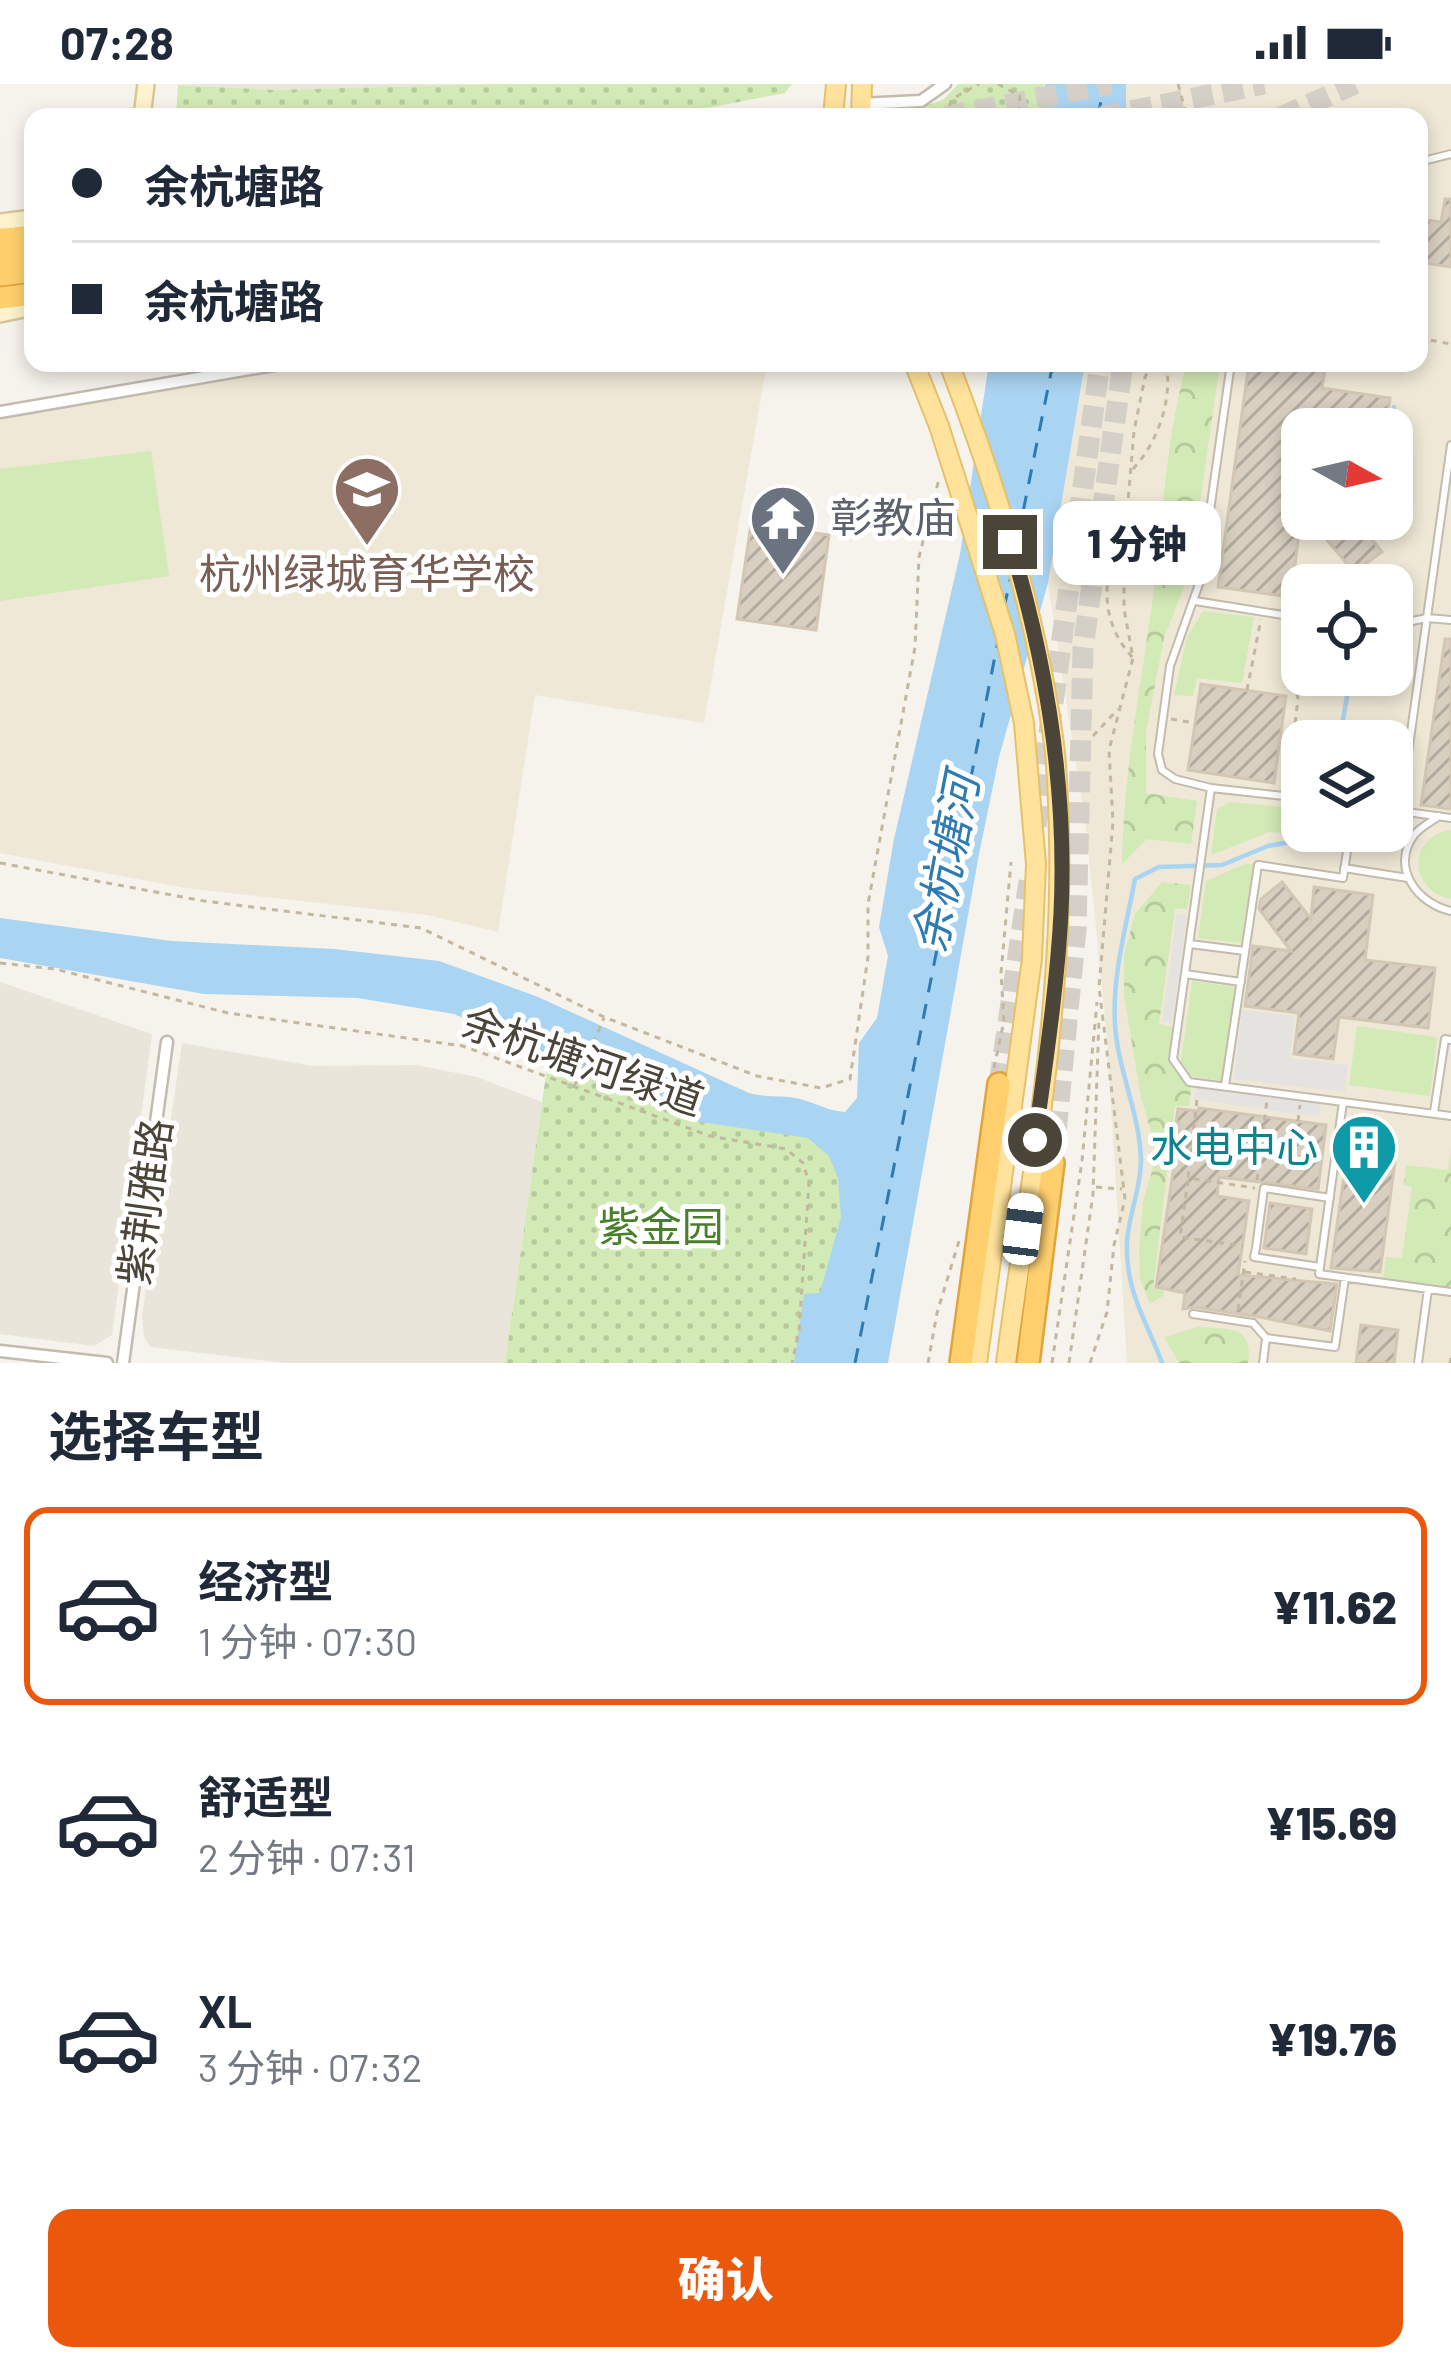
<!DOCTYPE html>
<html lang="zh">
<meta charset="utf-8">
<style>
body{margin:0;font-family:Barlow,"Noto Sans SC",sans-serif;background:#f2f2f3;color:#1f2937;height:100vh;display:flex;flex-direction:column;font-size:45px;white-space:nowrap}
*{box-sizing:border-box;margin:0}
p{font-size:39px;color:#747a83}
.icon{flex:none;width:66px;height:66px;fill:none;stroke:currentColor;stroke-width:2;stroke-linecap:round;stroke-linejoin:round}
.map{position:relative;height:1279px;overflow:hidden}
.side{display:flex;flex-direction:column;background:#fff;flex:1}
.side>*{flex:none}
.top-card{position:absolute;left:24px;top:24px;width:1404px;height:264px;border-radius:24px;box-shadow:0 6px 18px #0003;display:grid;align-content:center;height:264px;padding:0 48px;background:#fff}
.needle{width:78px;rotate:98deg}
.fabs{position:absolute;left:1281px;top:324px;display:grid;gap:24px}
.fabs a{display:grid;place-items:center;width:132px;height:132px;border-radius:24px;background:#fff;box-shadow:0 6px 18px #0003;font-size:60px}
.end{position:absolute;width:54px;height:54px;margin:-27px;border:15px solid #4b4439;background:#fff;box-shadow:0 0 0 6px #fff}
.from{border-radius:50%}
.bubble{position:absolute;height:84px;border-radius:24px;background:#fff;box-shadow:0 6px 18px #0003;font-size:39px;font-weight:800;line-height:84px;text-align:center}
.car{position:absolute;width:36px;height:72px;margin:-36px -18px;border-radius:15px;box-shadow:0 0 9px 3px #0007;background:linear-gradient(#fff 24%,#345 0 40%,#fff 0 76%,#345 0 86%,#fff 0)}
.top-card b{display:flex;align-items:center;gap:42px;height:114px;font-size:45px}
.top-card b+b{border-top:3px solid #e0e1e3}
.top-card i{width:30px;height:30px;background:#1f2937}
ul{padding:0;list-style:none}
li{display:flex;align-items:center;gap:36px;height:198px;margin:0 24px 18px;padding:0 24px;border:6px solid transparent;border-radius:24px}
li div{flex:1}
li b{display:block;font-size:45px}
li em{font-style:normal;font-weight:800}
li.selected{border-color:#ea580c}
li>.icon{width:108px;height:108px;stroke-width:1.5}
h2{padding:0 48px;font-size:54px;line-height:144px}
.cta{display:flex;gap:24px;margin-top:auto;padding:24px 48px}
.cta a{flex:1;height:138px;border-radius:24px;background:#ea580c;color:#fff;font-size:48px;font-weight:800;line-height:138px;text-align:center}
.status{display:flex;justify-content:space-between;align-items:center;height:84px;padding:0 60px;background:#fff;direction:ltr}
.status svg{height:33px;fill:currentColor}
.map>svg:first-child{display:block}
</style>
<div class="status"><b>07:28</b><svg viewBox="0 0 49 12"><path d="M0 12V9h3v3zM5 12V6h3v6zM10 12V3h3v9zM15 12V0h3v12zM26 1h20v11H26zM47 4h2v5h-2z"/></svg></div>
<div class="map">
<svg width="1451" height="1279" viewBox="0 0 1451 1279">
<defs>
<pattern id="forest-crowns" width="20" height="18" patternUnits="userSpaceOnUse" patternTransform="scale(3)"><rect width="20" height="18" fill="#d2eab5"/><path d="M2 6a3 3 0 1 1 6 0M12 15a3 3 0 1 1 6 0" fill="none" stroke="#b6ca9c"/></pattern>
<pattern id="park-dots" width="8" height="8" patternUnits="userSpaceOnUse" patternTransform="scale(3)"><rect width="8" height="8" fill="#d2eab5"/><path d="M2 2h.1M6 6h.1" fill="none" stroke="#b6ca9c" stroke-width="1.8" stroke-linecap="round"/></pattern>
<pattern id="building-hatch" width="6" height="6" patternUnits="userSpaceOnUse" patternTransform="scale(3)"><rect width="6" height="6" fill="#d8cfc1"/><path d="M-1 1l2-2M0 6l6-6M5 7l2-2" fill="none" stroke="#b1aa9e"/></pattern>
</defs>
<rect width="100%" height="100%" fill="#f6f3ec"/>
<path fill="#eae5da" d="M172,0H494L275,6Z
M0,898L152,950L112,1251L94,1262L0,1250Z
M182,959L313,982L416,981L477,993L542,1018L505,1279H285L150,1263L144,1252L142,1232Z"/>
<path fill="#efe8d6" fill-rule="evenodd" d="M1126,0H1451V1279H1127L1106,943L1086,745L1048,499L1085,279H1419V33H1126ZM1302,345H1392V435H1302ZM1302,501H1392V591H1302ZM1302,657H1392V747H1302Z
M310,279H767L704,639L535,611L498,848L428,831L185,804L0,769V332Z"/>
<path fill="#d2eab5" d="M151,367L169,492L0,517V385Z
M1203,527L1254,533L1242,599L1197,594L1193,612L1174,611L1187,553Z
M1231,718L1302,725V736L1283,749L1269,748L1211,771L1217,725Z
M1451,746V815C1408,806 1407,753 1451,746Z
M1245,780H1253L1241,859L1198,854L1206,797Z
M1192,897L1235,903L1222,997L1191,992L1181,977Z
M1357,942L1437,953L1430,1012L1349,1001Z"/>
<path fill="url(#forest-crowns)" d="M1187,279H1220L1190,488L1164,554L1146,647V709L1197,717L1191,760L1147,755L1122,780C1123,687 1142,598 1154,506C1163,430 1166,353 1187,279Z
M1162,798L1191,801L1187,825H1175L1159,940L1173,943L1169,975L1191,1004L1189,1022H1175L1153,1204L1164,1207L1163,1212L1150,1220L1140,1195L1139,1165L1143,1118L1157,1069L1141,1013L1124,912V872L1135,830Z
M1451,1066V1205L1383,1196L1386,1173L1402,1174L1412,1103L1404,1101L1406,1081L1448,1086Z
M1198,1243C1228,1245 1254,1241 1248,1279H1179L1164,1253Z"/>
<path fill="url(#park-dots)" d="M494,0H792L785,9L660,33H176L178,1L275,6Z
M958,0H1044L1041,33H911L910,27L943,16Z
M550,962L816,1049L863,1087L824,1279H505Z"/>
<path fill="#e5e3e0" d="M1177,830L1187,831L1172,939L1162,938Z
M1242,926L1295,932L1290,974L1348,981L1345,1008L1234,995Z
M1196,1003L1321,1020L1319,1033L1194,1015Z"/>
<path fill="#a9d4f2" d="M1045,0H1126V33H1042Z
M989,279H1085L1048,499L999,673L979,770L888,1279H794L804,1210L820,1209L841,1133L838,1094L829,1072L808,1054L701,1038L454,930L358,914L204,910L0,874V834L172,857L334,865L439,877L538,913L749,1009C764,1013 773,1012 788,1013C809,1014 824,1027 845,1028L857,1014L859,959L877,934L888,872L879,843L894,755L960,470Z"/>
<g fill="none" stroke-linecap="round" stroke-linejoin="round">
<path stroke="#a9d4f2" stroke-width="4.5" d="M1390,345L1394,323
M1374,436V435
M1339,657L1351,591
M1162,1279C1146,1235 1125,1208 1127,1157C1129,1130 1141,1104 1141,1076C1140,1031 1118,986 1115,941C1112,892 1126,843 1135,795L1159,783L1222,781L1268,762L1319,753L1320,747"/>
<path stroke="#2e7ab2" stroke-width="3" stroke-dasharray="15 12" stroke-linecap="butt" d="M1098,33L1104,0
M1018,453L1053,279
M1004,524L1011,492
M855,1279L998,557"/>
</g>
<path fill="url(#building-hatch)" stroke="#d3c7b4" stroke-width="3" d="M1445,115H1451V183L1419,178V135L1441,138Z
M1249,279H1326L1322,304L1390,314L1385,345H1302V425L1291,513L1218,503Z
M1309,435H1356L1382,468L1354,488Z
M751,440L829,451L816,546L737,535Z
M1445,555H1451V725L1421,721Z
M1201,600L1286,612L1274,699L1188,686Z
M1282,798L1311,835L1314,803L1373,811L1365,876L1435,884L1428,944L1339,933L1333,975L1294,970L1299,929L1245,922L1253,862L1291,867L1259,825L1261,815Z
M1199,1024L1326,1041L1318,1105L1219,1093L1217,1112L1249,1117L1238,1191L1337,1200L1330,1247L1254,1232L1194,1223L1183,1225L1185,1209L1156,1203L1180,1041L1176,1040L1178,1025L1198,1027Z
M1347,1071L1395,1078L1380,1188L1331,1184Z
M1270,1119L1312,1125L1306,1170L1264,1164Z
M1361,1241L1398,1246L1394,1279H1356Z"/>
<g fill="none" stroke-linecap="round" stroke-linejoin="round">
<path stroke="#d4d0c8" stroke-width="21" stroke-dasharray="21 10" stroke-linecap="butt" d="M945,33L1111,0
M1101,33L1264,0
M1281,33L1355,0
M1036,742L1100,279
M999,1000L1029,797
M1053,1079L1076,846L1083,564L1123,279"/>
<defs>
<path id="lane" d="M1419,78L1451,70
M1195,517L1302,534
M1392,541L1427,534L1451,536
M1211,704L1175,695L1162,686L1158,670L1170,582L1200,497L1231,279
M1302,714L1211,704L1173,975L1189,998L1451,1032
M1392,726L1451,734
M1400,727L1451,361
M1439,732C1431,738 1419,744 1414,751C1390,784 1418,820 1451,827
M1344,784L1408,794
M1190,860L1245,867
M1185,890L1241,898
M1225,1002L1258,781L1343,794L1350,747
M1343,1018L1319,1190L1451,1208
M1434,1028L1445,955L1451,956
M1320,1183L1254,1173L1256,1164L1264,1104L1330,1114
M1193,1230L1253,1239L1266,1254L1335,1263L1345,1194
M1263,1279L1266,1254
M1418,1279L1428,1205"/>
<path id="street" d="M859,20L921,17L945,0
M0,328L285,279
M0,1267L107,1279
M123,1279L167,958"/>
<path id="secondary" d="M142,33L146,0
M0,138L33,134
M0,230L33,223"/>
<path id="primary" d="M833,33L836,0
M861,33L862,0
M914,279L939,342
M977,1279L1032,875L1036,780
M1006,1279C1029,1105 1063,929 1059,753"/>
<path id="highway" d="M0,155L33,153
M0,172L33,168
M0,191L33,187
M0,214L33,210
M961,1279L999,1000
M1028,1279L1053,1079"/>
</defs>
<use href="#lane" stroke="#c2bbae" stroke-width="10"/>
<use href="#street" stroke="#c2bbae" stroke-width="15"/>
<use href="#secondary" stroke="#d6c79b" stroke-width="20"/>
<use href="#primary" stroke="#e6c16a" stroke-width="22"/>
<use href="#highway" stroke="#e0a43c" stroke-width="26"/>
<path stroke="#c4b79f" stroke-width="3" stroke-dasharray="6 6" stroke-linecap="butt" d="M998,0L1020,12L1018,33
M1178,0L1187,33
M945,33L952,15L979,0
M1419,254L1451,260
M1133,385C1158,358 1173,315 1166,279
M1126,445C1101,489 1098,536 1133,574
M1286,539L1284,559L1298,614L1288,701
M1247,606L1261,535
M1171,635L1195,639
M1093,652L1118,625
M0,779L204,817L421,844L604,933L757,992L821,1004L850,995L868,873V820L915,563L919,473L939,395
M0,879L55,885L228,929L463,962L710,1052L786,1065L803,1079L809,1099L799,1247L792,1279
M994,984L1004,937L1001,889L1011,778
M574,1003L604,934
M1197,1016L1188,1094L1255,1104
M1298,1037L1300,1021
M1193,1054L1259,1063
M1188,1096L1180,1153L1243,1162
M1257,1096L1267,1016
M1096,1103L1122,1105
M1245,1188L1296,1195
M1238,1226L1245,1177
M928,1279L937,1229L959,1157
M1052,1279L1082,1077L1097,918
M1069,1279L1093,1110L1099,934
M1090,1279L1107,1228L1114,1161L1125,1115L1099,903L1113,738L1109,666L1133,574L1124,525V464L1134,347L1145,293L1153,279
M1450,1279L1451,1274"/>
<use href="#lane" stroke="#fff" stroke-width="6"/>
<use href="#street" stroke="#fff" stroke-width="10"/>
<use href="#secondary" stroke="#fff3cd" stroke-width="15"/>
<use href="#primary" stroke="#ffe39c" stroke-width="18"/>
<use href="#highway" stroke="#ffcf6e" stroke-width="21"/>
<defs>
<path id="primary-bridge" d="M950,282C996,402 1035,525 1053,653C1058,686 1058,720 1059,753
M939,342L1005,550L1024,639L1036,780"/>
</defs>
<use href="#primary-bridge" stroke="#e6c16a" stroke-width="22" stroke-linecap="butt"/>
<use href="#primary-bridge" stroke="#ffe39c" stroke-width="18"/>
</g>
<g fill="none" stroke-linecap="round" stroke-linejoin="round">
<path stroke="#4b4439" stroke-width="15" d="M1010,458C1046,577 1067,704 1061,829C1057,905 1045,981 1035,1056"/>
</g>
<defs>
<symbol id="school-pin" viewBox="-11 -11 22 30"><path d="M0 17L-7.5 6A9.5 9.5 0 1 1 7.5 6Z" fill="#8d6e63" stroke="#fff"/><path d="M0-5L7-2L0 1L-7-2ZM-4 1L0 2.5L4 1V4Q0 6-4 4Z" fill="#fff"/></symbol>
<symbol id="temple-pin" viewBox="-11 -11 22 30"><path d="M0 17L-7.5 6A9.5 9.5 0 1 1 7.5 6Z" fill="#6b7280" stroke="#fff"/><path d="M0-6L5-2H3V0L6.5 2.5H4V6H1.5V3h-3V6H-4V2.5H-6.5L-3 0V-2H-5Z" fill="#fff"/></symbol>
<symbol id="building-pin" viewBox="-11 -11 22 30"><path d="M0 17L-7.5 6A9.5 9.5 0 1 1 7.5 6Z" fill="#0f9aa8" stroke="#fff"/><path d="M-4-6H4V6H1V3H-1V6H-4ZM-2.5-4.3h1.7v1.8h-1.7ZM.8-4.3h1.7v1.8H.8ZM-2.5-1h1.7V.8h-1.7ZM.8-1h1.7V.8H.8Z" fill="#fff"/></symbol>
</defs>
<g fill-rule="evenodd">
<use href="#school-pin" x="329" y="367" width="76" height="104"/>
<use href="#temple-pin" x="745" y="396" width="76" height="104"/>
<use href="#building-pin" x="1326" y="1025" width="76" height="104"/>
</g>
<g text-anchor="middle" stroke-width="10" stroke-linejoin="round" paint-order="stroke">
<g font-size="42" fill="#5b616d" stroke="#fff" text-anchor="start">
<text x="830" y="449">彰教庙</text>
</g>
<g font-size="42" fill="#785e54" stroke="#fff">
<text x="367" y="505">杭州绿城育华学校</text>
</g>
<g font-size="42" fill="#4b4439" stroke="#fff">
<text transform="translate(583 977) rotate(19)" y="15">余杭塘河绿道</text>
<text transform="translate(145 1118) rotate(-82)" y="15">紫荆雅路</text>
</g>
<g font-size="42" fill="#0d838f" stroke="#fff" text-anchor="end">
<text x="1318" y="1078">水电中心</text>
</g>
<g font-size="42" fill="#4a7f2a" stroke="#fff">
<text x="661" y="1158">紫金园</text>
</g>
<g font-size="45" font-style="italic" fill="#2e7ab2" stroke="#fff">
<text transform="translate(946 779) rotate(-79)" y="16">余杭塘河</text>
</g>
</g>
</svg>
<div class="fabs">
<a><svg class="needle" viewBox="-14 -14 28 28"><path d="M0-13l5 13h-10z" fill="#e53935"/><path d="M0 13l5-13h-10z" fill="#747a83"/></svg></a>
<a><svg class="icon" aria-label="locate" viewBox="0 0 24 24"><circle cx="12" cy="12" r="6"/><path d="M12 2v4M12 18v4M2 12h4M18 12h4"/></svg></a>
<a><svg class="icon" aria-label="layers" viewBox="0 0 24 24"><path d="M12 4l9 5-9 5-9-5zM3 14l9 5 9-5"/></svg></a>
</div>
<i class="end from" style="left:1035px;top:1056px"></i>
<i class="end" style="left:1010px;top:458px"></i>
<div class="bubble" style="left:1053px;top:417px;width:168px">1 分钟</div>
<i class="car" style="left:1023px;top:1145px;rotate:7deg"></i>
<div class="top-card">
<b><i class="from"></i>余杭塘路</b>
<b><i></i>余杭塘路</b>
</div>
</div>
<section class="side">
<h2>选择车型</h2>
<ul>
<li class="selected"><svg class="icon" aria-label="car" viewBox="0 0 24 24"><path d="M5 17H2v-5l4-1 3-4h7l3 4 3 1v5h-3M9 17h6M6 11h13"/><circle cx="7" cy="17" r="2"/><circle cx="17" cy="17" r="2"/></svg><div><b>经济型</b><p>1 分钟 · 07:30</p></div><em>¥11.62</em></li>
<li><svg class="icon" aria-label="car" viewBox="0 0 24 24"><path d="M5 17H2v-5l4-1 3-4h7l3 4 3 1v5h-3M9 17h6M6 11h13"/><circle cx="7" cy="17" r="2"/><circle cx="17" cy="17" r="2"/></svg><div><b>舒适型</b><p>2 分钟 · 07:31</p></div><em>¥15.69</em></li>
<li><svg class="icon" aria-label="car" viewBox="0 0 24 24"><path d="M5 17H2v-5l4-1 3-4h7l3 4 3 1v5h-3M9 17h6M6 11h13"/><circle cx="7" cy="17" r="2"/><circle cx="17" cy="17" r="2"/></svg><div><b>XL</b><p>3 分钟 · 07:32</p></div><em>¥19.76</em></li>
</ul>
<div class="cta"><a>确认</a></div>
</section>
